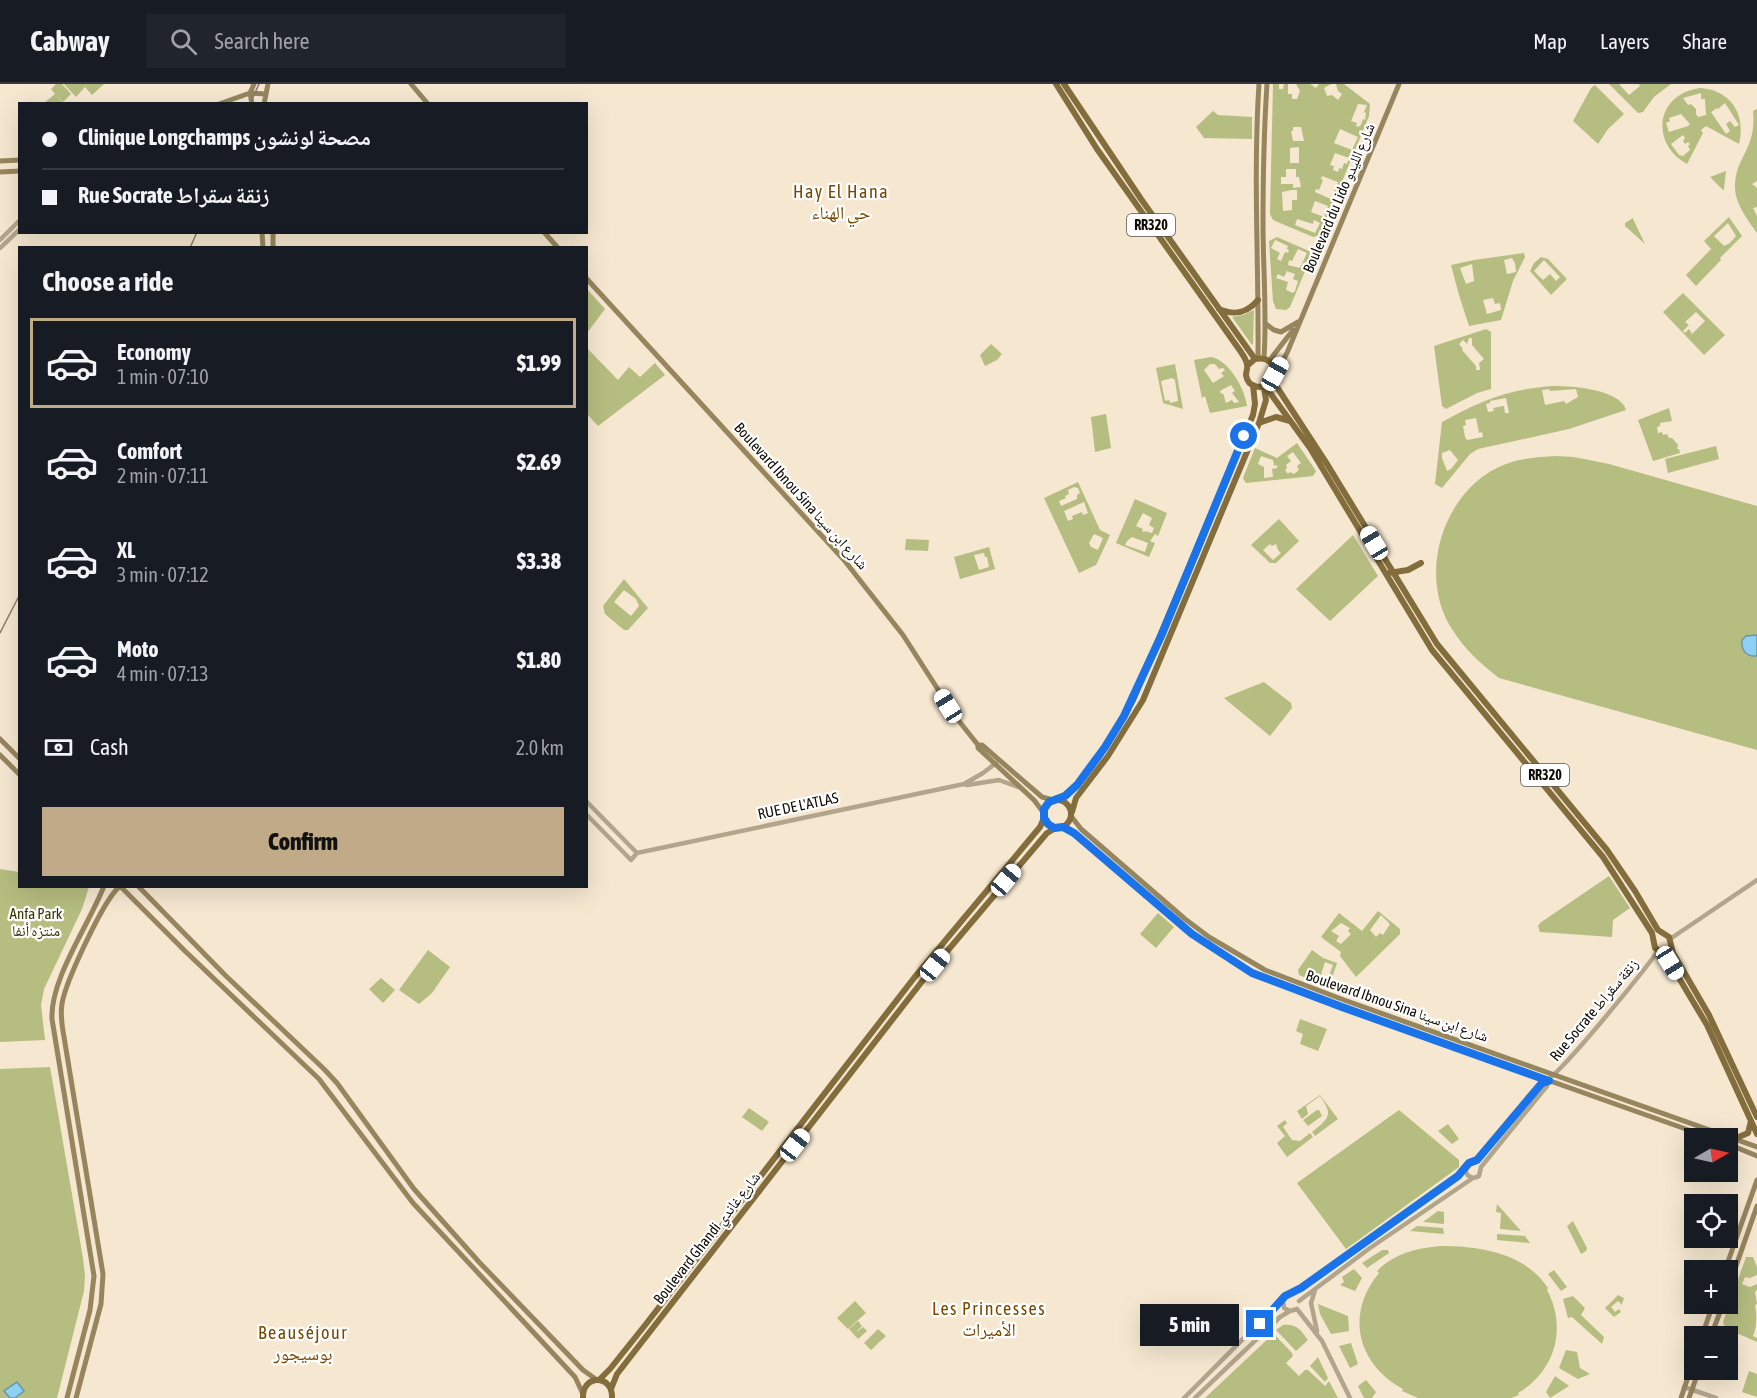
<!DOCTYPE html>
<meta charset="utf-8">
<style>
body{margin:0;font-family:"Asap Condensed","Noto Naskh Arabic",sans-serif;background:#20242c;color:#f1f3f6;height:100vh;display:flex;flex-direction:column;font-size:22px;white-space:nowrap}
*{box-sizing:border-box;margin:0}
p{font-size:20px;color:#9ea1a6}
.icon{flex:none;width:33px;height:33px;fill:none;stroke:currentColor;stroke-width:2;stroke-linecap:round;stroke-linejoin:round}
.map{position:relative;flex:1;overflow:hidden}
.side{position:absolute;left:18px;top:162px;width:570px;height:642px;display:flex;flex-direction:column;background:#171b24;border-radius:0px;box-shadow:0 6px 24px #0002}
.side>*{flex:none}
.hud{position:absolute;left:18px;top:18px;width:570px;height:132px;border-radius:0px;box-shadow:0 6px 24px #0002;display:grid;align-content:center;height:132px;padding:0 24px;background:#171b24}
.needle{width:39px;rotate:81deg}
.buttons{position:absolute;left:1684px;top:1044px;display:grid;gap:12px}
.buttons a{display:grid;place-items:center;width:54px;height:54px;border-radius:0px;background:#171b24;box-shadow:0 6px 24px #0002;font-size:30px}
.end{position:absolute;width:27px;height:27px;margin:-14px;border:8px solid #1a73e8;background:#fff;box-shadow:0 0 0 3px #fff}
.from{border-radius:50%}
.bubble{position:absolute;height:42px;border-radius:0px;background:#171b24;box-shadow:0 6px 24px #0002;font-size:20px;font-weight:800;line-height:42px;text-align:center}
.car{position:absolute;width:18px;height:36px;margin:-18px -9px;border-radius:8px;box-shadow:0 0 4px 2px #0007;background:linear-gradient(#fff 24%,#345 0 40%,#fff 0 76%,#345 0 86%,#fff 0)}
.hud b{display:flex;align-items:center;gap:21px;height:57px;font-size:22px}
.hud b+b{border-top:2px solid #363941}
.hud i{width:15px;height:15px;background:#f1f3f6}
ul{padding:0;list-style:none}
li{display:flex;align-items:center;gap:18px;height:90px;margin:0 12px 9px;padding:0 12px;border:3px solid transparent;border-radius:0px}
li div{flex:1}
li b{display:block;font-size:22px}
li em{font-style:normal;font-weight:800}
li.selected{border-color:#c1aa87}
li>.icon{width:54px;height:54px;stroke-width:1.5}
h2{padding:0 24px;font-size:27px;line-height:72px}
.pay{display:flex;align-items:center;gap:15px;height:66px;padding:0 24px;font-size:22px}
.pay p{margin-inline-start:auto}
.action{display:flex;gap:12px;margin-top:auto;padding:12px 24px}
.action a{flex:1;height:69px;border-radius:0px;background:#c1aa87;color:#111;font-size:24px;font-weight:800;line-height:69px;text-align:center}
header{display:flex;align-items:center;gap:36px;box-sizing:border-box;height:84px;padding:0 30px;background:#171b24;border-bottom:2px solid #363941}
header strong{font-size:28px}
nav{display:flex;gap:33px;margin-inline-start:auto;font-size:21px}
.search{width:420px;height:54px;background:#20242c;display:flex;align-items:center;gap:15px;box-sizing:border-box;padding:0 21px;border-radius:0px;color:#9ea1a6;font-size:22px}
.map>svg:first-child{display:block}
</style>
<header>
<strong>Cabway</strong>
<div class="search"><svg class="icon" aria-label="search" viewBox="0 0 24 24"><circle cx="10" cy="10" r="6"/><path d="M15 15l6 6"/></svg>Search here</div>
<nav><a>Map</a><a>Layers</a><a>Share</a></nav>
</header>
<div class="map">
<svg width="1757" height="1314" viewBox="0 0 1757 1314">
<rect width="100%" height="100%" fill="#f5e7d0"/>
<path fill="#b6bd80" fill-rule="evenodd" d="M56,0H62L71,10L63,18L55,10L63,19H44L55,10L51,5Z
M64,0H104L92,11L85,3L76,13Z
M1273,0H1279V5H1283L1284,0H1288V10H1292V15H1297L1300,7L1296,0H1310L1316,4L1319,0H1331L1324,4L1327,12L1332,11L1338,16L1342,10L1338,7L1336,0H1333H1344L1370,20L1369,32L1320,151L1313,153L1273,136L1270,130ZM1358,20L1367,21L1364,28L1366,29L1365,36L1363,35L1361,41L1358,43L1356,42L1357,39L1351,37ZM1293,43H1301L1304,57H1293L1291,47H1293ZM1340,45L1358,53L1352,66L1334,59ZM1299,63V79H1290V64ZM1335,69L1349,74L1347,80L1344,79L1342,85L1339,84L1338,88L1333,86L1334,82L1330,81ZM1286,85H1296V93H1299L1301,103L1293,104V100H1281V93H1286ZM1322,92L1338,98L1331,115L1315,108L1316,105L1319,106L1323,96L1321,95ZM1292,106H1297V116H1292V126L1283,127L1282,108ZM1315,117L1328,122L1324,133L1311,128ZM1297,135L1313,140L1314,136L1320,139L1315,149L1295,141Z
M1609,0H1619L1629,11L1640,2L1639,0H1671L1654,13L1643,28L1638,29Z
M1595,1L1624,30L1608,45L1598,60L1573,37L1591,4Z
M1701,4C1732,7 1746,31 1739,60L1706,42L1701,46L1703,49L1687,80C1649,59 1656,9 1701,4ZM1701,9V15H1705L1706,31L1698,33L1696,30V25L1691,20L1688,21L1683,14ZM1725,19L1739,41L1735,43L1730,37L1726,40L1730,47L1726,50L1711,28L1717,24L1718,25ZM1681,30L1690,40L1688,42L1669,48L1666,39L1670,37L1669,34ZM1683,51L1685,54L1683,57L1685,60L1688,58L1690,60L1688,62L1690,66L1683,72L1679,71L1671,60Z
M1757,25V97L1752,100L1757,104V123L1753,124L1757,132V149C1748,136 1735,120 1735,103C1735,72 1757,66 1753,27Z
M1213,27L1218,31L1252,33V55L1204,54L1196,43Z
M1726,87L1724,105L1723,106L1710,93Z
M1729,133L1742,152L1720,174L1721,176L1696,202L1686,191L1711,165L1704,157ZM1728,139L1736,152L1730,159L1724,162L1714,152Z
M1633,134V135L1645,160L1625,142V139Z
M1277,153L1309,167L1311,173L1290,223L1286,226L1276,225L1273,217L1269,157ZM1275,156L1288,162L1287,165L1289,166L1288,169L1285,168L1281,177L1277,175L1280,169L1271,164ZM1298,165L1307,169L1300,184L1288,181L1289,176L1292,177ZM1287,187L1295,190L1293,195L1298,197L1295,207L1293,209L1286,206L1288,198L1276,194L1278,190L1284,193Z
M1524,169L1525,173L1513,197L1501,236L1469,242L1459,211L1451,181L1474,176ZM1512,174L1515,179L1516,188L1507,190L1504,176ZM1472,180L1474,197L1466,200L1460,184ZM1493,214L1495,220L1500,219L1501,226L1487,230L1483,216Z
M1541,173L1548,175L1567,195L1551,211L1530,187L1534,179ZM1544,176L1560,193L1556,197L1550,190L1543,196L1534,187Z
M586,204L605,225L587,249H586Z
M1683,209L1725,251L1704,271L1663,228ZM1696,228L1705,237L1692,250L1689,245L1685,249L1683,247L1689,241L1685,238Z
M1254,226L1253,260L1252,261L1232,233L1243,231Z
M1486,245L1491,248V305L1477,309L1446,325L1442,322L1434,262ZM1469,254H1472V261L1484,275L1479,279L1480,286H1476V282L1462,266L1463,265L1459,260L1463,256L1467,260Z
M991,260L1002,270L997,276L985,282L980,271Z
M587,264L618,296L629,283L640,293L655,279L665,291L598,342L587,330Z
M1211,273C1229,276 1245,305 1247,322L1210,329L1205,312L1202,314L1194,276ZM1210,280H1215L1219,285L1223,284L1225,286L1221,289L1224,292L1213,299L1204,286ZM1231,301L1235,307L1232,309L1239,318L1234,319L1232,316L1226,319L1223,309L1221,310L1220,307Z
M1175,280L1183,325L1163,319L1156,284ZM1172,294L1175,296L1178,317L1170,319L1169,316L1165,317L1161,297Z
M1554,302C1572,302 1620,305 1626,326L1569,345L1478,365L1470,370L1442,404L1435,400L1442,338C1482,316 1508,305 1554,302ZM1549,305L1550,307L1576,305L1578,313L1566,320L1564,317L1545,321L1542,306ZM1506,314L1509,329H1505L1504,322L1493,324L1494,327L1488,328L1486,320L1490,319V317ZM1476,334L1479,349L1482,348L1483,353L1467,356L1465,353L1463,342L1466,341L1465,336ZM1450,366L1458,376L1451,385L1447,387L1442,374V369Z
M1669,324L1672,337L1660,339V342L1657,343L1658,349L1662,348L1663,351L1667,350L1669,354H1672L1678,361L1677,365H1679L1680,369L1653,377L1638,336Z
M1106,330L1111,364L1095,368L1091,333Z
M1297,359L1316,387L1313,392L1246,399L1243,394L1255,364L1277,374ZM1293,368L1301,379L1297,382L1299,386L1294,390L1290,388L1288,390L1285,386L1287,384L1286,381L1291,377L1287,372ZM1261,372L1273,376L1274,382L1277,381V384L1272,385L1273,393L1264,394V383L1258,380Z
M1716,362L1719,375L1668,389L1665,375Z
M1556,372L1574,373L1609,380L1757,422V666L1499,594C1480,579 1465,566 1452,545C1416,490 1444,403 1506,380C1522,374 1539,373 1556,372Z
M1078,398L1100,446L1110,451L1096,481L1079,489L1044,414ZM1074,403L1078,404L1080,409L1077,411V415L1061,422L1059,417L1066,414L1065,412L1069,410L1068,406ZM1084,418L1088,429L1083,431L1082,428L1072,432L1073,435L1068,437L1064,427ZM1094,450L1103,454L1098,466L1091,463L1089,459Z
M1135,415L1167,429L1158,452L1155,450L1150,457L1155,459L1149,473L1116,459ZM1143,429L1152,434L1149,441L1154,444L1152,449L1145,447L1144,448L1142,447L1143,445L1136,442ZM1132,453L1148,459L1145,468L1125,461L1127,457Z
M1279,435L1299,457L1276,479H1270L1251,461ZM1270,460L1272,462L1276,460L1278,466L1281,469L1273,476L1263,466Z
M1353,451L1378,492L1330,537L1296,505Z
M906,455L929,456L928,467L905,466Z
M989,463L995,485L960,495L954,473ZM984,469L985,473H987L989,483L979,486L974,471Z
M624,495L648,524L628,546H624L605,530L603,522ZM624,506L636,515L639,522L631,532L614,518Z
M1264,598L1291,619L1292,624L1270,652L1224,614Z
M0,785L19,788L20,802L89,803L82,825L44,905L41,921L45,956L0,958Z
M1609,792L1630,824L1613,836L1612,853L1540,848L1538,842L1540,839Z
M1378,827L1400,845V850L1356,893L1340,872L1341,868L1321,853L1339,829L1362,847ZM1381,831L1390,840L1383,851L1380,849L1376,853L1370,846ZM1341,839L1350,844L1348,847L1351,850L1341,860L1336,857L1339,852L1331,847Z
M1158,829L1174,843L1156,864L1140,850Z
M428,866L450,883L432,909L419,920L399,906Z
M1312,866L1323,874L1337,879L1329,903L1299,891L1298,886ZM1325,878L1333,881L1327,897L1320,894Z
M381,894L395,906L383,919L369,905Z
M1300,935L1327,945L1318,967L1300,960L1303,950L1296,947Z
M50,983L83,1174L85,1192L84,1207L57,1314H0V985Z
M1320,1011L1338,1035L1315,1052L1312,1048C1330,1034 1333,1030 1320,1012L1306,1022L1308,1030L1302,1035L1297,1027Z
M749,1024L769,1038L762,1047L742,1033Z
M1317,1026H1319L1322,1032L1308,1042L1303,1036Z
M1399,1026L1459,1076V1083L1346,1165L1297,1099Z
M1285,1036L1287,1039L1283,1043L1292,1056L1300,1057L1310,1049L1313,1053L1287,1073L1277,1059L1285,1052L1277,1042Z
M1448,1040L1459,1055L1452,1060L1438,1047Z
M1497,1120L1521,1147L1500,1145L1501,1129L1496,1128Z
M1438,1127L1444,1128V1140L1423,1138Z
M1573,1137L1587,1164L1586,1167L1581,1170L1567,1142Z
M1417,1142L1443,1144L1444,1150L1410,1147Z
M1497,1150L1525,1152L1530,1159L1497,1156Z
M1441,1162C1480,1162 1525,1169 1548,1204L1547,1206C1567,1243 1556,1287 1518,1309L1519,1311L1511,1314H1418L1402,1307L1403,1305C1357,1280 1345,1230 1379,1189L1377,1187C1395,1169 1417,1164 1441,1162Z
M1382,1166H1388L1389,1169L1367,1184L1362,1179Z
M1746,1173H1753L1757,1183V1191L1750,1194L1745,1193L1742,1200L1750,1203L1757,1200V1206L1755,1208L1757,1220L1755,1221C1757,1232 1757,1242 1753,1252L1757,1254V1258L1725,1244L1723,1238Z
M1354,1185L1362,1194L1355,1207L1340,1201L1344,1198L1342,1193Z
M1554,1186L1567,1203L1561,1207L1548,1190Z
M1618,1211L1624,1214L1621,1223L1622,1221L1618,1217L1611,1223L1615,1228L1619,1225L1621,1228L1614,1233L1605,1224Z
M1573,1212L1585,1224L1581,1231L1604,1253L1602,1260L1572,1233L1568,1234L1563,1215Z
M855,1217L866,1229L848,1245L837,1234Z
M1318,1220L1348,1232L1349,1247L1331,1250L1320,1230Z
M858,1237L862,1242L855,1249L863,1243L867,1247L858,1255L849,1245Z
M1283,1241C1296,1239 1301,1246 1308,1256L1296,1267L1276,1246Z
M878,1245L886,1252L871,1266L864,1259Z
M1272,1251H1275L1292,1269L1293,1272L1286,1279L1299,1292L1305,1286H1308L1325,1302L1329,1297L1338,1314H1205Z
M1351,1259L1358,1280L1350,1284L1339,1262Z
M1566,1266L1577,1268L1580,1284L1590,1290L1578,1295L1559,1284Z
M1318,1273L1328,1294L1325,1298L1310,1282Z
M1749,1287L1757,1290V1313L1742,1308Z
M1555,1292L1569,1302L1550,1314L1546,1308Z
M1366,1296L1376,1308L1372,1314H1364L1358,1302Z"/>
<path fill="#8dd0f5" stroke="#6895ad" stroke-width="1.5" d="M1757,551V572C1746,573 1741,566 1742,556L1746,552Z
M17,1298L24,1307L15,1314H10L4,1307Z"/>
<g fill="none" stroke-linecap="round" stroke-linejoin="round">
<path stroke="#b2a58c" stroke-width="4.5" d="M0,156L20,136
M0,164L20,145
M964,700L983,689L996,679
M586,717L637,769
M586,730L631,776L637,769
M637,769L964,700L967,701L999,696L1018,703
M1670,855L1757,796
M1466,1084C1465,1092 1472,1096 1479,1092L1481,1083L1547,1002V999
M1315,1206L1311,1219L1317,1247
M1299,1217L1370,1164L1473,1094
M1297,1225L1290,1227L1284,1224L1283,1217L1286,1212L1298,1206L1458,1092L1468,1080L1479,1075L1542,999C1556,997 1645,885 1658,867
M1297,1225L1322,1257L1350,1314
M1684,1303L1716,1314
M1184,1314L1283,1215
M1195,1314L1280,1233L1290,1227"/>
<path stroke="#97855e" stroke-width="5" d="M411,0L428,20
M219,20L250,9L265,10
M252,20L250,9L254,0
M264,20L268,0
M0,77L20,76
M0,88L20,87
M262,148L263,164
M273,148V164
M544,148L558,164
M586,194L844,476L903,551L955,632L978,661V664L1034,716L1043,728
M1266,240L1274,246L1281,248L1298,238
M1258,274C1259,183 1253,91 1259,0
M1264,274C1267,229 1263,184 1263,139C1263,93 1264,46 1267,0
M1269,277L1293,246
M1275,290L1287,269L1399,0
M0,655L20,675
M978,661H982L1042,713L1053,716
M0,671L20,691
M1071,732L1081,745L1185,835L1209,853L1265,886L1344,916L1757,1063
M1063,743L1076,750L1192,850L1252,889L1342,923L1711,1054
M138,802L225,891L324,985L337,999L414,1105L479,1178L583,1286L597,1296
M121,803L185,867L319,995L413,1119L575,1293L583,1310
M1728,1060L1757,1072
M1725,1186L1757,1096
M1728,1205L1757,1122
M1702,1252L1713,1220
M1711,1252L1723,1220
M67,1314L90,1226L94,1192L52,935C50,895 89,841 104,802
M76,1314L101,1220L103,1190L64,953C62,942 60,931 62,920C65,899 103,817 119,803
M1681,1314L1695,1272
M1689,1314L1699,1286"/>
<path stroke="#836d3c" stroke-width="6" d="M1056,0L1097,65L1241,268C1243,271 1247,277 1247,281C1248,284 1246,287 1246,291C1248,305 1264,306 1273,297C1278,283 1270,272 1255,275L1248,281
M1064,0L1141,115L1255,275
M1219,225C1235,232 1247,229 1258,216
M1273,297L1327,380L1437,560L1607,766L1635,807L1658,846L1669,853L1673,869L1709,931L1757,1033
M1265,302L1310,364L1432,566L1603,773L1652,849L1655,864L1664,870L1670,879L1707,941L1757,1050
M1259,339L1276,333L1290,337
M1389,489L1408,486L1421,479
M1057,715C1084,706 1119,641 1133,616L1253,331L1255,320L1253,301
M1043 730a14 14 0 1 1 28 0a14 14 0 1 1-28 0Z
M1072,728L1076,714L1108,672L1143,616L1259,339L1266,316L1264,304
M1734,1055L1748,1049L1751,1037
M599,1296L610,1285L646,1240L914,894L1040,743L1044,734
M611,1305L617,1290L927,891L1047,749L1056,744
M583,1314C582,1290 613,1290 612,1314"/>
<path stroke="#887e6f" stroke-width="1.5" d="M250,20L259,0
M190,164L197,148
M0,549L20,510"/>
</g>
<g fill="none" stroke-linecap="round" stroke-linejoin="round">
<path stroke="#1a73e8" stroke-width="8" d="M1244,352L1162,550L1124,632L1105,663L1077,701L1065,712L1049,718L1044,725V734L1048,740L1054,744L1063,743L1074,749L1192,850L1252,889L1342,923L1549,997L1542,999L1477,1076L1469,1079L1458,1092L1301,1204L1285,1212L1260,1240"/>
</g>
<g text-anchor="middle" stroke-width="4.5" stroke-linejoin="round" paint-order="stroke">
<g fill="#fff" stroke="#585550" stroke-width="1.5">
<rect x="1127" y="130" width="48" height="22" rx="4.5"/>
<rect x="1521" y="680" width="48" height="22" rx="4.5"/>
</g>
<g font-size="14" font-weight="bold" fill="#110c05">
<text x="1151" y="146">RR320</text>
<text x="1545" y="696">RR320</text>
</g>
<g font-size="15" fill="#110c05" stroke="#fff">
<text transform="translate(1339 114) rotate(-67)" y="5">Boulevard du Lido شارع الليدو</text>
<text transform="translate(801 412) rotate(48)" y="5">Boulevard Ibnou Sina شارع ابن سينا</text>
<text transform="translate(798 722) rotate(-12)" y="5">RUE DE L'ATLAS</text>
<text transform="translate(1397 922) rotate(19)" y="5">Boulevard Ibnou Sina شارع ابن سينا</text>
<text transform="translate(1594 926) rotate(-50)" y="5">Rue Socrate زنقة سقراط</text>
<text transform="translate(707 1154) rotate(-52)" y="5">Boulevard Ghandi شارع غاندي</text>
</g>
<g font-size="15" fill="#343804" stroke="#fff">
<text x="36" y="835">Anfa Park<tspan x="36" dy="17">منتزه أنفا</tspan></text>
</g>
<g font-size="18" letter-spacing="1.5" fill="#794700" stroke="#fff">
<text x="841" y="114">Hay El Hana<tspan x="841" dy="21">حي الهناء</tspan></text>
<text x="989" y="1231">Les Princesses<tspan x="989" dy="21">الأميرات</tspan></text>
<text x="303" y="1255">Beauséjour<tspan x="303" dy="21">بوسيجور</tspan></text>
</g>
</g>
</svg>
<div class="buttons">
<a><svg class="needle" viewBox="-14 -14 28 28"><path d="M0-13l5 13h-10z" fill="#e53935"/><path d="M0 13l5-13h-10z" fill="#9ea1a6"/></svg></a>
<a><svg class="icon" aria-label="locate" viewBox="0 0 24 24"><circle cx="12" cy="12" r="6"/><path d="M12 2v4M12 18v4M2 12h4M18 12h4"/></svg></a>
<a>+</a>
<a>−</a>
</div>
<i class="end from" style="left:1244px;top:352px"></i>
<i class="end" style="left:1260px;top:1240px"></i>
<div class="bubble" style="left:1140px;top:1220px;width:99px">5 min</div>
<i class="car" style="left:1275px;top:290px;rotate:29deg"></i>
<i class="car" style="left:1374px;top:459px;rotate:329deg"></i>
<i class="car" style="left:948px;top:622px;rotate:328deg"></i>
<i class="car" style="left:1006px;top:796px;rotate:40deg"></i>
<i class="car" style="left:1670px;top:879px;rotate:148deg"></i>
<i class="car" style="left:935px;top:881px;rotate:39deg"></i>
<i class="car" style="left:795px;top:1061px;rotate:38deg"></i>
<div class="hud">
<b><i class="from"></i>Clinique Longchamps مصحة لونشون</b>
<b><i></i>Rue Socrate زنقة سقراط</b>
</div>
<section class="side">
<h2>Choose a ride</h2>
<ul>
<li class="selected"><svg class="icon" aria-label="car" viewBox="0 0 24 24"><path d="M5 17H2v-5l4-1 3-4h7l3 4 3 1v5h-3M9 17h6M6 11h13"/><circle cx="7" cy="17" r="2"/><circle cx="17" cy="17" r="2"/></svg><div><b>Economy</b><p>1 min · 07:10</p></div><em>$1.99</em></li>
<li><svg class="icon" aria-label="car" viewBox="0 0 24 24"><path d="M5 17H2v-5l4-1 3-4h7l3 4 3 1v5h-3M9 17h6M6 11h13"/><circle cx="7" cy="17" r="2"/><circle cx="17" cy="17" r="2"/></svg><div><b>Comfort</b><p>2 min · 07:11</p></div><em>$2.69</em></li>
<li><svg class="icon" aria-label="car" viewBox="0 0 24 24"><path d="M5 17H2v-5l4-1 3-4h7l3 4 3 1v5h-3M9 17h6M6 11h13"/><circle cx="7" cy="17" r="2"/><circle cx="17" cy="17" r="2"/></svg><div><b>XL</b><p>3 min · 07:12</p></div><em>$3.38</em></li>
<li><svg class="icon" aria-label="car" viewBox="0 0 24 24"><path d="M5 17H2v-5l4-1 3-4h7l3 4 3 1v5h-3M9 17h6M6 11h13"/><circle cx="7" cy="17" r="2"/><circle cx="17" cy="17" r="2"/></svg><div><b>Moto</b><p>4 min · 07:13</p></div><em>$1.80</em></li>
</ul>
<div class="pay"><svg class="icon" aria-label="cash" viewBox="0 0 24 24"><path d="M3 7h18v10H3z"/><circle cx="12" cy="12" r="2"/></svg>Cash<p>2.0 km</p></div>
<div class="action"><a>Confirm</a></div>
</section>
</div>
